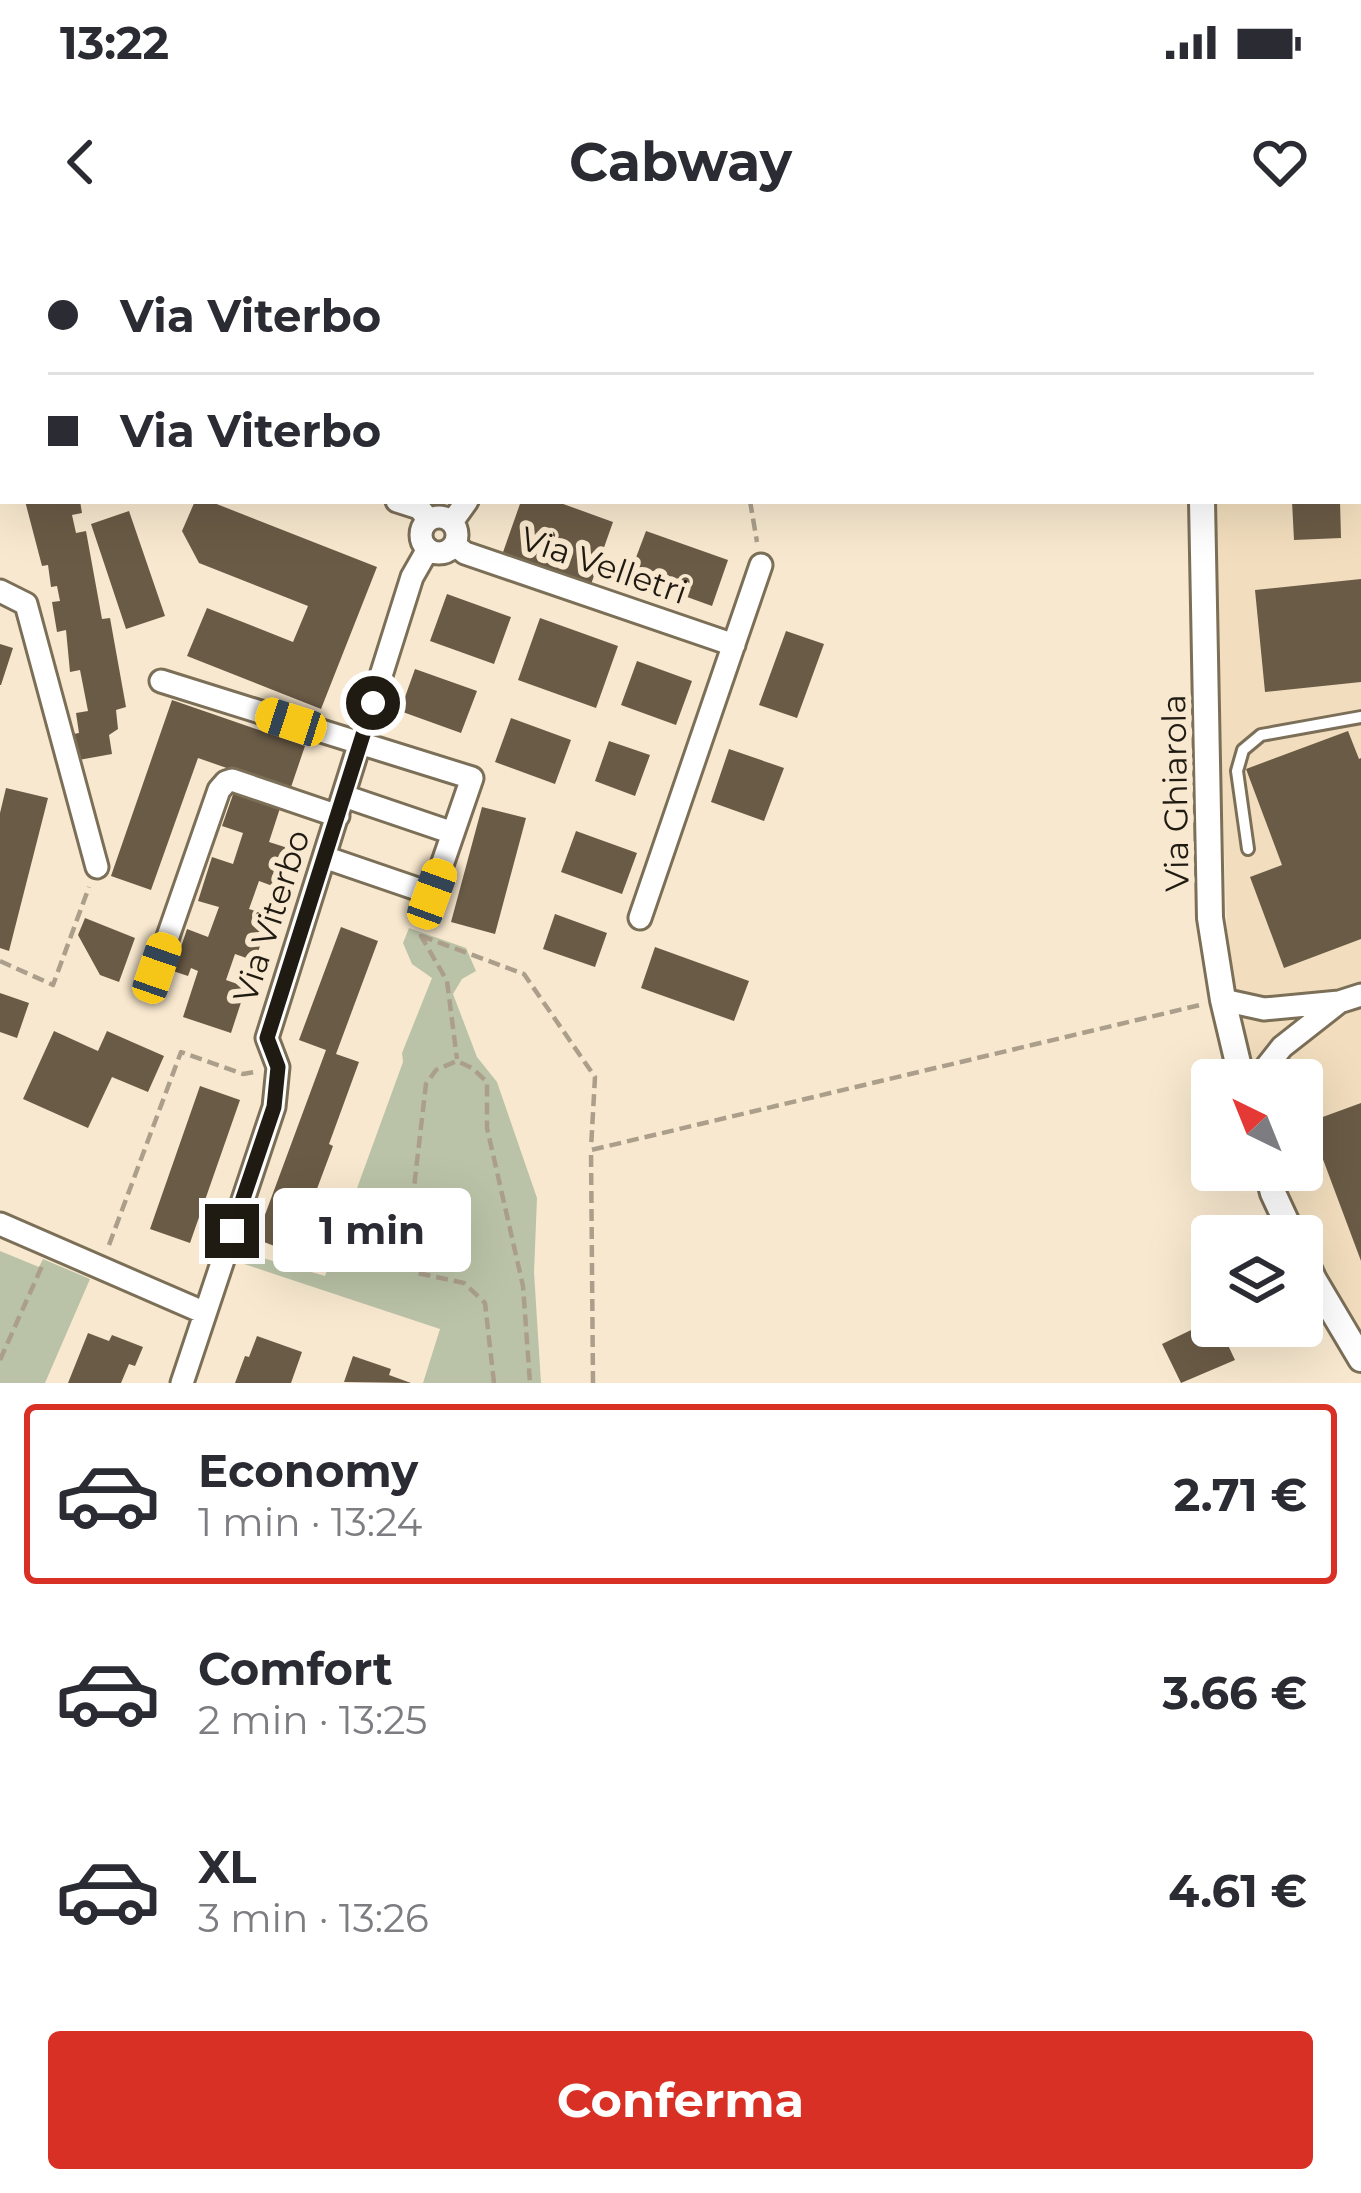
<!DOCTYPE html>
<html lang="it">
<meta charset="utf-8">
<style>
body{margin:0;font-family:Montserrat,sans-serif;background:#f7f7f7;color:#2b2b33;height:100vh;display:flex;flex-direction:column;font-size:45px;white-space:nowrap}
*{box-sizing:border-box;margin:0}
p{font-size:39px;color:#7c7c81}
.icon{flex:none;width:66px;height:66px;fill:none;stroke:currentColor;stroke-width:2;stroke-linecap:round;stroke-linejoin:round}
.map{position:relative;height:1143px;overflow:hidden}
.sheet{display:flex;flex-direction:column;background:#fff;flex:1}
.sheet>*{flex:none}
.top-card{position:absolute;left:0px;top:0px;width:1362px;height:264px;box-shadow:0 12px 48px #0002;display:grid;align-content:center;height:264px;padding:0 48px;background:#fff}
.needle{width:78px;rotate:317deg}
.controls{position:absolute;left:1191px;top:819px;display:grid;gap:24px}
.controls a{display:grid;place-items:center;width:132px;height:132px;border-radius:12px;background:#fff;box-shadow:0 12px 48px #0002;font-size:60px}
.end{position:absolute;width:54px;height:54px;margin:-27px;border:15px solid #201b12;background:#fff;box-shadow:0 0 0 6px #fff}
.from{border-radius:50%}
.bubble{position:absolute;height:84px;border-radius:12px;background:#fff;box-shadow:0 12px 48px #0002;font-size:39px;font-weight:700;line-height:84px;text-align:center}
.car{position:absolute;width:36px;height:72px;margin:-36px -18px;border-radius:15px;box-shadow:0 0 9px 3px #0007;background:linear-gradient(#f5c518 24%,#345 0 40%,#f5c518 0 76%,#345 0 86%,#f5c518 0)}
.top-card b{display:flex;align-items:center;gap:42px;height:114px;font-size:45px}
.top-card b+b{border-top:3px solid #e1e1e2}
.top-card i{width:30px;height:30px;background:#2b2b33}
ul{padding:21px 0 0;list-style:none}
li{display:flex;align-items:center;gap:36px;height:180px;margin:0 24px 18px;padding:0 24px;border:6px solid transparent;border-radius:12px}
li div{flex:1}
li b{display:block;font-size:45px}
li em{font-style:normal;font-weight:700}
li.active{border-color:#d93025}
li>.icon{width:108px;height:108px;stroke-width:1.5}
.primary-button{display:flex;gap:24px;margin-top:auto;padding:24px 48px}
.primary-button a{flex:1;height:138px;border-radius:12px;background:#d93025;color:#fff;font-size:48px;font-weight:700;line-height:138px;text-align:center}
.status{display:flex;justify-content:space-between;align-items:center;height:84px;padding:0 60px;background:#fff;direction:ltr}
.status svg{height:33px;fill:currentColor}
header{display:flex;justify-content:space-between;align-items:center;height:156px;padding:0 48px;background:#fff;font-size:54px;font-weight:700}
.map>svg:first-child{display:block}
</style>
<div class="status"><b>13:22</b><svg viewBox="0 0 49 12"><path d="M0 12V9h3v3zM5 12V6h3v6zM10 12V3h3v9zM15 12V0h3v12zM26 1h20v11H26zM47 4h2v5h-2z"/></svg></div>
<header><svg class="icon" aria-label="back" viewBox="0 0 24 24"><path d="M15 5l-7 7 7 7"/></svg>Cabway<svg class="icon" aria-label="heart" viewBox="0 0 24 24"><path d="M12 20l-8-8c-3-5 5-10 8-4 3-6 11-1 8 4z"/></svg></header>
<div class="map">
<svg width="1361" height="1143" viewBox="0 0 1361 1143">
<rect width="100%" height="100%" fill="#f8e8cf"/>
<path fill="#f2debe" d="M1312,0H1361V1108L1314,1040L1276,930H1302V840H1244L1231,802L1212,261H1359V3H1303Z"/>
<path fill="#bac3a7" d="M409,688L466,708L476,731L462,739L453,754L477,817L497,842L537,958L534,1032L541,1143H423L440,1089L244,1024L249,1014L325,1036L403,822L402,813L432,738L412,724L403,703Z
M0,1011L39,1027L43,1019L90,1039L45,1143H0Z"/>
<path fill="#6a5b46" d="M25,261H80L82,273L72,275L76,293L86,291L102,379L110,378L126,467L116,470L118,489L109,495L112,514L73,521L68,495L79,493L76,473L88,471L80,430L70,432L66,390L57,392L52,362L60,361L57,346L51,347L48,325L42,326Z
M195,261H209L377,327L321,469L187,416L207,368L293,402L308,366L199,323L182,291Z
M521,261H555L613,282L589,350L501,318Z
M1292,261H1340L1341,298L1294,300Z
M129,271L165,376L126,389L91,284Z
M646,291L728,320L712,366L629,336Z
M1361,339V442L1265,452L1255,350Z
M447,354L511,377L494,424L430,401Z
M540,378L618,406L596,468L518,440Z
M786,391L824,404L797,478L759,465Z
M0,404L13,408L1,445H0Z
M637,421L692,441L676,485L621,465Z
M415,429L477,451L461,493L400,471Z
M172,460L305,506L290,550L198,518L151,650L111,636Z
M511,478L571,500L555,544L495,522Z
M1348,491L1359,519L1361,518V699L1284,728L1250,637L1282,625L1246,529Z
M609,501L650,515L635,556L595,541Z
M729,509L784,528L764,581L711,562Z
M236,546L282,562L269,602L291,609L278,648L259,641L249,669L270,676L255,721L235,714L226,740L246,747L231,793L183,777L198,731L191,728L188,736L173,731L187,689L208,697L219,667L198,661L212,617L233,624L243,593L222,586Z
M6,548L48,558L9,711L0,708V573Z
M482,567L526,578L495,694L451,682Z
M576,591L637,613L622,654L561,632Z
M555,674L607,693L595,727L543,709Z
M85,678L135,698L119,742L100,735L78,695Z
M341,687L378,701L336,814L359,822L329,904L333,906L293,1013L256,999L326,810L299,800Z
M655,707L749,741L734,781L641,748Z
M0,753L29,763L17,798L0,792Z
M54,791L98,811L107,791L164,816L148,852L112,837L88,888L23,859Z
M200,846L240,860L190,1003L150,989Z
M1361,863V1021L1309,882Z
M1212,1080V1086H1219L1235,1120L1181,1143L1162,1104Z
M88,1093L109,1101L112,1095L143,1107L135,1126L129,1124L121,1143H68Z
M257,1096L302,1112L291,1143H235L245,1116L249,1117Z
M353,1116L391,1129L389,1135L411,1143L344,1142Z"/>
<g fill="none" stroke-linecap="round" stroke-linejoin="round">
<defs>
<path id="service" d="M1248,609L1237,531L1243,510L1261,495L1361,477"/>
<path id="minor" d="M208,3L209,0
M372,3L373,0
M0,191L3,183
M397,261L419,268L429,280
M421 295a18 18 0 1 1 36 0a18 18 0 1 1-36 0Z
M452,282L467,261
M455,305L465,313L734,405
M0,351L26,364L97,627
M161,441L472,538L432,654L324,617
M344,556L453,593
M640,678L761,325
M157,728L219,550L226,542L232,540L338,576
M1223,760L1264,769L1339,762L1361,755
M1256,840L1282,807L1338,763
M0,984L205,1073
M182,1143L274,867L278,827L267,798L412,337L428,309"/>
<path id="tertiary" d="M1197,0V3
M1202,261L1210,678L1223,760L1242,840
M1267,930L1273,953L1293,996
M1302,1014L1314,1040L1361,1119"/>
</defs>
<use href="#service" stroke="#7c6f58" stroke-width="16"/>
<use href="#minor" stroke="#7c6f58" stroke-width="27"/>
<use href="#tertiary" stroke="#7c6f58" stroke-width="30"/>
<path stroke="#ab9f8b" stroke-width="4.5" stroke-dasharray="12 6" stroke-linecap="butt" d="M572,3V0
M1359,7L1361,6
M750,261L757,302
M426,677L421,696L447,741L457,819
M421,696L524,734L595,837L591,908
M0,721L53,745L89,647
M109,1005L181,812L243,834L254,832
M0,1120L42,1026
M494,1143L485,1063L464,1043L413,1032L406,1016L426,844L436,830L457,821L472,828L487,842V888L523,1046L530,1143
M593,1143L591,910L1200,765"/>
<use href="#service" stroke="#fff" stroke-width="10"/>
<use href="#minor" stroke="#fff" stroke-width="21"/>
<use href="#tertiary" stroke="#fff" stroke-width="24"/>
</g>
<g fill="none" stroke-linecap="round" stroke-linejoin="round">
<path stroke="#201b12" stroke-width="15" d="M232,991L274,867L278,827L267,798L373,463"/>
</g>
<g text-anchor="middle" stroke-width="12" stroke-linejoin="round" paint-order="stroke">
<g font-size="33" fill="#201b12" stroke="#f8e8cf">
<text transform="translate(604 325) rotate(19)" y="12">Via Velletri</text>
<text transform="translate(1175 553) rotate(-91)" y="12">Via Ghiarola</text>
<text transform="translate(271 676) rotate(-72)" y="12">Via Viterbo</text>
</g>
</g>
</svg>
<div class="controls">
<a><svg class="needle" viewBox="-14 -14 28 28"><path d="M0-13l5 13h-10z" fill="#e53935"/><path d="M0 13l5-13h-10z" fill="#7c7c81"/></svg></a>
<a><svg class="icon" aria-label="layers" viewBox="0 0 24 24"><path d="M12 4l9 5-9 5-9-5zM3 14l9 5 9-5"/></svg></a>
</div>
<i class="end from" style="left:373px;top:463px"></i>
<i class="end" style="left:232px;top:991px"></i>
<div class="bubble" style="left:273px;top:948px;width:198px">1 min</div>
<i class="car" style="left:291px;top:482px;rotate:288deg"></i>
<i class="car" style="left:432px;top:654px;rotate:20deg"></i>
<i class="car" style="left:157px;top:728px;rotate:19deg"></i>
<div class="top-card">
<b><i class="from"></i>Via Viterbo</b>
<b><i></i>Via Viterbo</b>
</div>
</div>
<section class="sheet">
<ul>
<li class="active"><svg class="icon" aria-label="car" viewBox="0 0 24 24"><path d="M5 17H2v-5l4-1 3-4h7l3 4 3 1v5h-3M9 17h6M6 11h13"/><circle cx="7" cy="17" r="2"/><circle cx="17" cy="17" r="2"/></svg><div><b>Economy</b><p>1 min · 13:24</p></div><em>2.71 €</em></li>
<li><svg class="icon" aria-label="car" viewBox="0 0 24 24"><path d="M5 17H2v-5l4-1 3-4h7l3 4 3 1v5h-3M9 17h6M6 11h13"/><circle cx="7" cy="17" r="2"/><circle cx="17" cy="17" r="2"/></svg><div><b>Comfort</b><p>2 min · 13:25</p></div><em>3.66 €</em></li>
<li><svg class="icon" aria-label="car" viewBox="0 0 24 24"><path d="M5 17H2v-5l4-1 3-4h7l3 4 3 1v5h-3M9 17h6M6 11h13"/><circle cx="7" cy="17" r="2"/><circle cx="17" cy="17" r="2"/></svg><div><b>XL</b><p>3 min · 13:26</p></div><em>4.61 €</em></li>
</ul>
<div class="primary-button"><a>Conferma</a></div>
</section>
